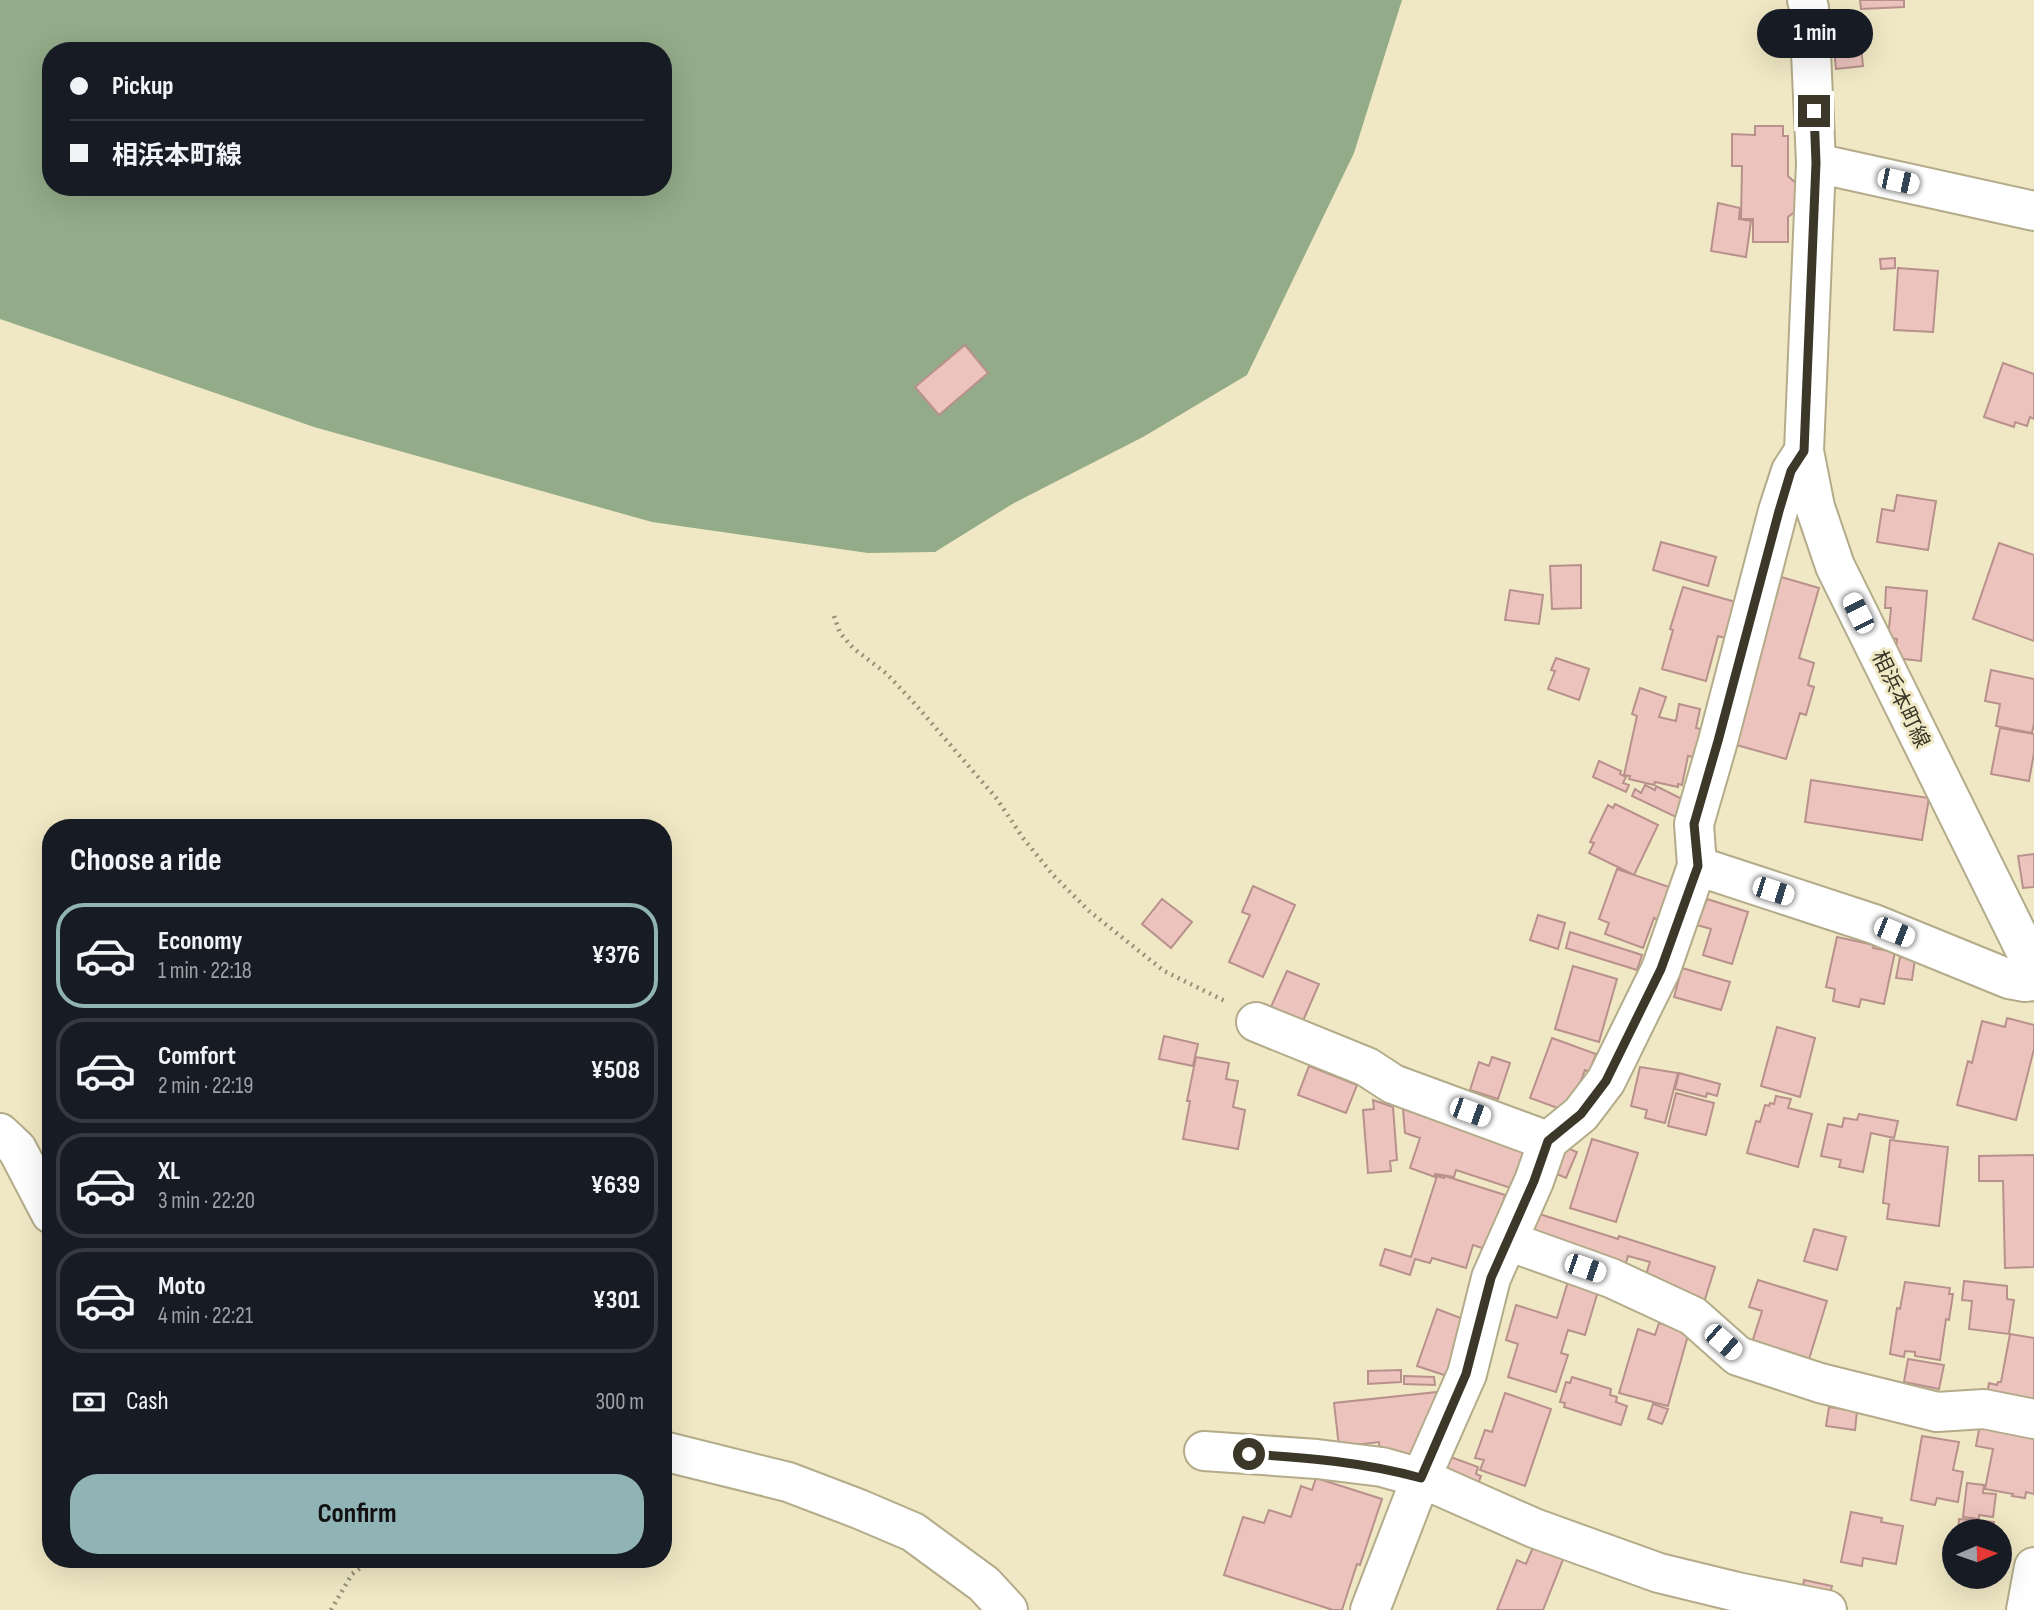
<!DOCTYPE html>
<meta charset="utf-8">
<style>
body{margin:0;font-family:"Sofia Sans Condensed","Noto Sans JP",sans-serif;background:#242831;color:#f1f3f6;height:100vh;display:flex;flex-direction:column;font-size:26px;white-space:nowrap}
*{box-sizing:border-box;margin:0}
p{font-size:23px;color:#9ea1a6}
.icon{flex:none;width:38px;height:38px;fill:none;stroke:currentColor;stroke-width:2;stroke-linecap:round;stroke-linejoin:round}
.map{position:relative;flex:1;overflow:hidden}
.side{position:absolute;left:42px;top:819px;width:630px;height:749px;display:flex;flex-direction:column;background:#171b24;border-radius:28px;box-shadow:0 7px 28px #0002}
.side>*{flex:none}
.hud{position:absolute;left:42px;top:42px;width:630px;height:154px;border-radius:28px;box-shadow:0 7px 28px #0002;display:grid;align-content:center;height:154px;padding:0 28px;background:#171b24}
.needle{width:46px;rotate:88deg}
.buttons{position:absolute;left:1942px;top:1519px;display:grid;gap:14px}
.buttons a{display:grid;place-items:center;width:70px;height:70px;border-radius:50%;background:#171b24;box-shadow:0 7px 28px #0002;font-size:35px}
.end{position:absolute;width:32px;height:32px;margin:-16px;border:9px solid #3b382a;background:#fff;box-shadow:0 0 0 4px #fff}
.from{border-radius:50%}
.bubble{position:absolute;height:49px;border-radius:24px;background:#171b24;box-shadow:0 7px 28px #0002;font-size:23px;font-weight:700;line-height:49px;text-align:center}
.car{position:absolute;width:21px;height:42px;margin:-21px -10px;border-radius:9px;box-shadow:0 0 5px 2px #0007;background:linear-gradient(#fff 24%,#345 0 40%,#fff 0 76%,#345 0 86%,#fff 0)}
.hud b{display:flex;align-items:center;gap:24px;height:66px;font-size:26px}
.hud b+b{border-top:2px solid #363941}
.hud i{width:18px;height:18px;background:#f1f3f6}
ul{padding:0;list-style:none}
li{display:flex;align-items:center;gap:21px;height:105px;margin:0 14px 10px;padding:0 14px;border:4px solid #363941;border-radius:28px}
li div{flex:1}
li b{display:block;font-size:26px}
li em{font-style:normal;font-weight:700}
li.selected{border-color:#90b4b5}
li>.icon{width:63px;height:63px;stroke-width:1.5}
h2{padding:0 28px;font-size:32px;line-height:84px}
.pay{display:flex;align-items:center;gap:18px;height:77px;padding:0 28px;font-size:26px}
.pay p{margin-inline-start:auto}
.cta{display:flex;gap:14px;margin-top:auto;padding:14px 28px}
.cta a{flex:1;height:80px;border-radius:28px;background:#90b4b5;color:#111;font-size:28px;font-weight:700;line-height:80px;text-align:center}
.map>svg:first-child{display:block}
</style>
<div class="map">
<svg width="2034" height="1610" viewBox="0 0 2034 1610">
<rect width="100%" height="100%" fill="#f0e8c4"/>
<path fill="#93ab88" fill-rule="evenodd" d="M0,0H1402L1354,153L1247,375L1143,437L1014,503L935,552L868,553L652,522L314,427L0,319ZM51,51H663V187H51Z"/>
<path fill="#ecc3bd" stroke="#b8918c" stroke-width="2" d="M1860,0H1904V7L1861,9Z
M1860,36L1863,66L1836,69L1833,38Z
M1755,126H1783V136H1788V176L1798,185L1797,210L1788,217V242H1753V219H1741L1742,166H1732V134L1755,135Z
M1718,203L1740,208L1739,219L1751,221L1746,257L1711,251Z
M1895,258V268L1881,269L1880,259Z
M1898,268L1938,271L1933,332L1894,330Z
M965,345L988,373L939,415L915,387Z
M2003,363L2034,374V419L2030,417L2027,426L2015,422L2014,427L1984,417Z
M1897,495L1936,501L1928,550L1877,542L1882,509L1894,511Z
M1661,542L1716,557L1708,586L1653,570Z
M1999,543L2034,555V641L1973,619Z
M1581,565V608L1552,609L1550,566Z
M1781,577L1819,588L1799,658L1814,663L1808,685L1814,687L1806,715L1800,713L1786,759L1733,744Z
M1683,587L1739,603L1729,639L1718,636L1706,681L1662,669L1673,630L1670,629Z
M1886,587L1927,591L1921,661L1895,658L1897,639L1888,638L1891,608H1885Z
M1510,590L1543,595L1539,624L1505,620Z
M1556,658L1589,669L1579,700L1548,689L1555,671L1551,670Z
M1991,670L2034,679V723L2032,733L1996,726L2000,704L1985,701Z
M1640,688L1666,697L1659,717L1676,721L1679,704L1700,709L1696,728L1705,730L1699,758L1688,756L1682,785L1678,784V787L1655,782L1654,785L1629,779L1630,776L1624,775L1637,716L1632,714Z
M2000,728L2034,734V753L2029,781L1991,774Z
M1599,761L1621,771L1620,774L1626,777L1623,783L1629,785L1626,792L1593,777Z
M1811,780L1929,798L1922,840L1805,822Z
M1645,785L1655,790L1656,786L1686,801L1678,818L1632,796L1635,789L1641,793Z
M1615,804L1658,825L1634,875L1589,853L1594,843L1590,842L1608,805L1613,808Z
M2034,854V887L2023,888L2018,856Z
M1617,869L1672,888L1660,921L1654,918L1643,948L1605,934L1609,923L1599,919Z
M1253,886L1295,905L1263,977L1229,962L1250,915L1242,912Z
M1162,899L1192,922L1171,948L1142,924Z
M1707,899L1748,912L1732,964L1703,955L1711,929L1697,925Z
M1538,915L1565,923L1558,949L1530,940Z
M1570,932L1642,955L1637,970L1566,948Z
M1837,937L1874,945L1873,948L1895,952L1884,1004L1861,999L1859,1007L1833,1001L1835,989L1826,987Z
M1900,957L1915,959L1912,980L1896,978Z
M1573,966L1617,979L1599,1042L1555,1029Z
M1682,968L1730,982L1721,1010L1674,997Z
M1287,971L1319,984L1302,1023L1270,1009Z
M2007,1018L2034,1025V1049L2016,1120L1957,1105L1968,1061L1972,1063L1982,1021L2005,1027Z
M1777,1027L1815,1038L1800,1097L1761,1086Z
M1164,1036L1198,1044L1193,1066L1159,1059Z
M1552,1038L1596,1054L1589,1072L1585,1070L1571,1107L1566,1111L1530,1098Z
M1196,1057L1229,1063L1226,1079L1238,1081L1233,1107L1245,1110L1238,1149L1183,1139L1190,1101H1187Z
M1492,1057L1510,1063L1498,1099L1470,1090L1479,1062L1489,1066Z
M1309,1066L1357,1085L1346,1113L1298,1095Z
M1640,1067L1678,1073L1665,1123L1645,1118L1647,1110L1631,1106Z
M1679,1073L1720,1084L1717,1096L1707,1093L1706,1097L1675,1089Z
M1676,1093L1714,1103L1706,1135L1668,1126Z
M1776,1096L1791,1099L1788,1108L1812,1114L1798,1167L1747,1153L1756,1121L1760,1122L1765,1105L1769,1106L1770,1103L1774,1104Z
M1373,1100L1393,1107L1397,1160L1390,1161L1391,1171L1368,1173L1363,1110L1374,1109Z
M1403,1109L1530,1149L1517,1190L1456,1170L1454,1177L1435,1174V1177L1410,1168L1420,1138L1405,1133Z
M1859,1114L1898,1121L1894,1138L1871,1133L1863,1172L1839,1167L1841,1160L1821,1156L1828,1124L1842,1127L1844,1118L1857,1120Z
M1592,1139L1638,1153L1616,1222L1570,1208Z
M1890,1140L1948,1147L1939,1226L1887,1219L1889,1204L1883,1203Z
M1567,1148L1577,1152L1566,1178L1552,1172Z
M2034,1155V1267L2005,1268L2003,1181H1979V1156Z
M1437,1176L1444,1178L1445,1176L1505,1195L1488,1250L1473,1245L1466,1268L1432,1258L1430,1263L1415,1259L1410,1275L1380,1265L1385,1249L1411,1257Z
M1533,1212L1618,1239L1619,1236L1715,1267L1702,1309L1643,1284L1650,1262L1628,1256L1623,1273L1525,1238Z
M1814,1229L1846,1237L1837,1270L1804,1261Z
M1569,1278L1599,1288L1585,1335L1568,1330L1561,1353L1568,1355L1556,1392L1508,1377L1518,1344L1506,1340L1516,1305L1557,1318Z
M1758,1280L1827,1301L1806,1369L1750,1349L1762,1311L1749,1307Z
M1964,1281L2007,1286V1299L2014,1300L2009,1334L1969,1329L1972,1301L1962,1300Z
M1905,1282L1950,1288L1949,1294H1953L1949,1320L1946,1319L1940,1360L1915,1356V1352L1905,1351L1904,1357L1890,1354L1897,1308L1900,1309Z
M1437,1309L1466,1320L1447,1376L1417,1366Z
M1659,1323L1689,1332L1668,1406L1619,1393L1638,1329L1655,1335Z
M2010,1334L2034,1338V1405L1987,1394L1989,1383L1997,1385L1998,1382H2001Z
M1908,1359L1944,1365L1939,1389L1904,1382Z
M1401,1370V1382L1368,1384V1371Z
M1404,1376L1434,1377L1435,1385L1404,1384Z
M1572,1377L1611,1389L1610,1395L1617,1397L1616,1402L1627,1406L1621,1425L1564,1407L1565,1403L1560,1402L1566,1382L1570,1383Z
M1447,1391L1417,1465L1380,1453L1379,1442L1339,1447L1334,1403Z
M1505,1393L1551,1409L1525,1486L1480,1470L1484,1460L1475,1458L1485,1430L1492,1432Z
M1653,1404L1668,1409L1662,1424L1648,1419Z
M1829,1407L1857,1411L1855,1430L1826,1426Z
M1980,1424L2003,1432L2034,1438V1494L2026,1492L2025,1498L2012,1496L2013,1494L1985,1489L1993,1449L1976,1446Z
M1922,1436L1959,1442L1953,1470L1963,1472L1958,1502L1937,1498L1935,1505L1911,1500Z
M1448,1456L1478,1467L1476,1474L1481,1476L1476,1489L1444,1469Z
M1316,1478L1382,1499L1360,1565L1357,1564L1342,1610H1333L1224,1575L1243,1517L1264,1523L1269,1510L1291,1517L1301,1486L1312,1490Z
M1967,1483L1984,1485L1983,1493L1996,1494L1993,1517L1979,1515V1519L1963,1517Z
M1851,1512L1882,1518L1881,1522L1903,1526L1896,1564L1863,1558L1862,1566L1841,1562Z
M1959,1519L1994,1522L1993,1531H1958Z
M1534,1545L1564,1557L1543,1610H1497L1517,1560L1526,1564Z
M1804,1580L1832,1586L1829,1599L1802,1594Z"/>
<g fill="none" stroke-linecap="round" stroke-linejoin="round">
<defs>
<path id="minor" d="M1816,163L2034,211
M1697,866L1874,924L2009,979L2025,982L2034,981
M1256,1022L1367,1067L1393,1084L1548,1141
M0,1133L17,1149L51,1214
M1508,1241L1611,1278L1693,1316L1738,1356L1820,1383L1937,1412L1984,1409L2034,1419
M663,1451L788,1482L859,1509L913,1532L984,1584L1008,1610
M1204,1451L1317,1459L1382,1467L1421,1478L1534,1528L1659,1573L1737,1592L1827,1610
M1370,1610L1421,1478L1467,1374L1491,1278L1534,1181L1548,1141L1581,1114L1606,1081L1661,969L1697,866L1694,824L1718,741L1778,511L1791,471L1804,451"/>
<path id="secondary" d="M1807,0L1809,8L1816,163L1804,451L1815,507L1835,566L2034,968
M2026,1610L2034,1567"/>
</defs>
<use href="#minor" stroke="#b3ab89" stroke-width="42"/>
<use href="#secondary" stroke="#b3ab89" stroke-width="42"/>
<path stroke="#969077" stroke-width="4.5" stroke-dasharray="2 5" stroke-linecap="butt" d="M834,616L840,633L853,648L887,674L915,704L997,799L1023,838L1053,875L1089,911L1164,971L1227,1002
M331,1610L352,1574L373,1559"/>
<use href="#minor" stroke="#fff" stroke-width="38"/>
<use href="#secondary" stroke="#fff" stroke-width="38"/>
</g>
<g fill="none" stroke-linecap="round" stroke-linejoin="round">
<path stroke="#3b382a" stroke-width="9" d="M1249,1454C1309,1458 1363,1462 1421,1478L1466,1374L1491,1278L1534,1181L1548,1141L1581,1114L1606,1081L1661,969L1698,866L1694,824L1718,741L1779,511L1791,471L1804,451L1816,163L1814,111"/>
</g>
<g text-anchor="middle" stroke-width="6" stroke-linejoin="round" paint-order="stroke">
<g font-size="21" fill="#3b382a" stroke="#f0e8c4">
<text transform="translate(1901 699) rotate(64)" y="7">相浜本町線</text>
</g>
</g>
</svg>
<div class="buttons">
<a><svg class="needle" viewBox="-14 -14 28 28"><path d="M0-13l5 13h-10z" fill="#e53935"/><path d="M0 13l5-13h-10z" fill="#9ea1a6"/></svg></a>
</div>
<i class="end from" style="left:1249px;top:1454px"></i>
<i class="end" style="left:1814px;top:111px"></i>
<div class="bubble" style="left:1757px;top:9px;width:116px">1 min</div>
<i class="car" style="left:1898px;top:181px;rotate:102deg"></i>
<i class="car" style="left:1858px;top:613px;rotate:334deg"></i>
<i class="car" style="left:1773px;top:891px;rotate:108deg"></i>
<i class="car" style="left:1894px;top:932px;rotate:112deg"></i>
<i class="car" style="left:1470px;top:1112px;rotate:110deg"></i>
<i class="car" style="left:1585px;top:1268px;rotate:109deg"></i>
<i class="car" style="left:1723px;top:1342px;rotate:131deg"></i>
<div class="hud">
<b><i class="from"></i>Pickup</b>
<b><i></i>相浜本町線</b>
</div>
<section class="side">
<h2>Choose a ride</h2>
<ul>
<li class="selected"><svg class="icon" aria-label="car" viewBox="0 0 24 24"><path d="M5 17H2v-5l4-1 3-4h7l3 4 3 1v5h-3M9 17h6M6 11h13"/><circle cx="7" cy="17" r="2"/><circle cx="17" cy="17" r="2"/></svg><div><b>Economy</b><p>1 min · 22:18</p></div><em>¥376</em></li>
<li><svg class="icon" aria-label="car" viewBox="0 0 24 24"><path d="M5 17H2v-5l4-1 3-4h7l3 4 3 1v5h-3M9 17h6M6 11h13"/><circle cx="7" cy="17" r="2"/><circle cx="17" cy="17" r="2"/></svg><div><b>Comfort</b><p>2 min · 22:19</p></div><em>¥508</em></li>
<li><svg class="icon" aria-label="car" viewBox="0 0 24 24"><path d="M5 17H2v-5l4-1 3-4h7l3 4 3 1v5h-3M9 17h6M6 11h13"/><circle cx="7" cy="17" r="2"/><circle cx="17" cy="17" r="2"/></svg><div><b>XL</b><p>3 min · 22:20</p></div><em>¥639</em></li>
<li><svg class="icon" aria-label="car" viewBox="0 0 24 24"><path d="M5 17H2v-5l4-1 3-4h7l3 4 3 1v5h-3M9 17h6M6 11h13"/><circle cx="7" cy="17" r="2"/><circle cx="17" cy="17" r="2"/></svg><div><b>Moto</b><p>4 min · 22:21</p></div><em>¥301</em></li>
</ul>
<div class="pay"><svg class="icon" aria-label="cash" viewBox="0 0 24 24"><path d="M3 7h18v10H3z"/><circle cx="12" cy="12" r="2"/></svg>Cash<p>300 m</p></div>
<div class="cta"><a>Confirm</a></div>
</section>
</div>
